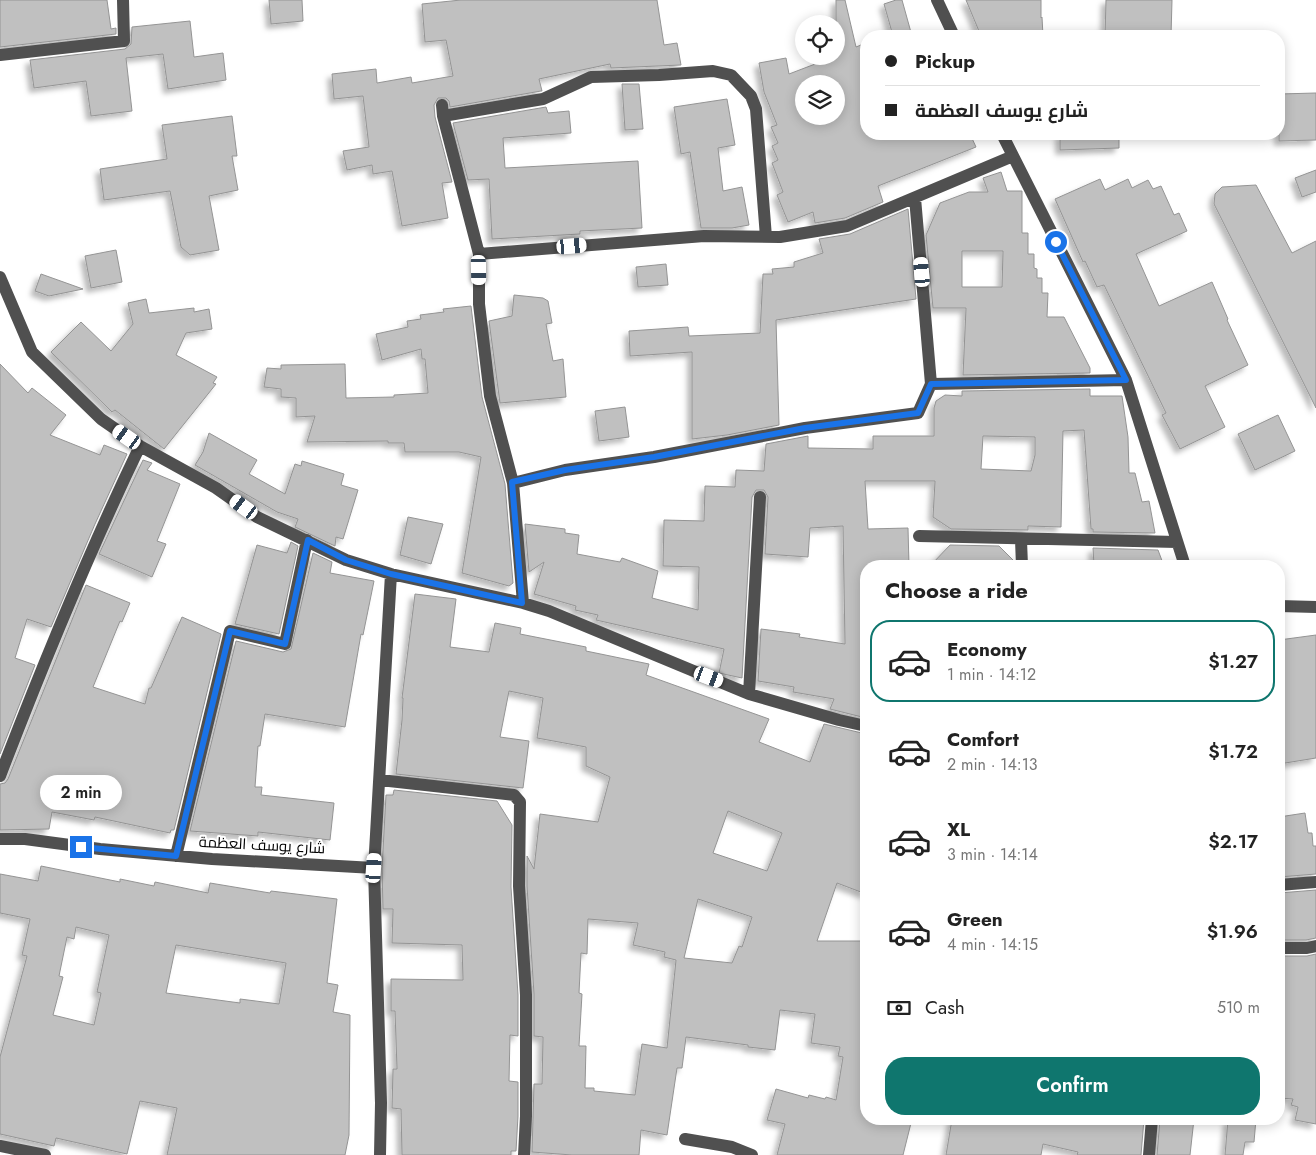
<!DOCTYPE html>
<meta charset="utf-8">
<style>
body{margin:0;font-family:Jost,Cairo,sans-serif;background:#f6f6f6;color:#222;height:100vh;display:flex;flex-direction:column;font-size:19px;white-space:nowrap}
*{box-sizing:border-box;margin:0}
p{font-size:16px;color:#767676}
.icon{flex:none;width:28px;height:28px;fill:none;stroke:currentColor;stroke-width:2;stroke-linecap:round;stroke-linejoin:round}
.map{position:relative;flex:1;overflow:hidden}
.side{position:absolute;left:860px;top:560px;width:425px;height:565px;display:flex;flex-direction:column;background:#fff;border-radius:20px;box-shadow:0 2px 12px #0003}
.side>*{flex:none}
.hud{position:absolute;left:860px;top:30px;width:425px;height:110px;border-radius:20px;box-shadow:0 2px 12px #0003;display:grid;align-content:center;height:110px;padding:0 25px;background:#fff}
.controls{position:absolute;left:795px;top:15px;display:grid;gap:10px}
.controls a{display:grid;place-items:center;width:50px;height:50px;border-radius:50%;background:#fff;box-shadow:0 2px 12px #0003;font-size:25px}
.end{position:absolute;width:22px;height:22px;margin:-11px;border:6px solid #1a73e8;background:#fff;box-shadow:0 0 0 2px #fff}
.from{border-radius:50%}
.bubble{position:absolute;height:35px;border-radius:18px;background:#fff;box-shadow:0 2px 12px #0003;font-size:16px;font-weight:600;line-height:35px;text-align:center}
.car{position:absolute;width:15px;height:30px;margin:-15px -8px;border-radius:6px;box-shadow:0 0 4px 1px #0007;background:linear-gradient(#fff 24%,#345 0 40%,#fff 0 76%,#345 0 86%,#fff 0)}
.hud b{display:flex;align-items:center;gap:18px;height:48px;font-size:19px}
.hud b+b{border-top:1px solid #e0e0e0}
.hud i{width:12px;height:12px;background:#222}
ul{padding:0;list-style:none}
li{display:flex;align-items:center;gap:15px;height:82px;margin:0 10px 8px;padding:0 15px;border:2px solid transparent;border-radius:20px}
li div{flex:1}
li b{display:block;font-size:19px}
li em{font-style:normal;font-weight:600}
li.selected{border-color:#0f766e}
li>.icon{width:45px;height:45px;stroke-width:1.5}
h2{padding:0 25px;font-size:22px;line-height:60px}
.pay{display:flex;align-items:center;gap:12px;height:55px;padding:0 25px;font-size:19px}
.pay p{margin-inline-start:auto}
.button{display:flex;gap:10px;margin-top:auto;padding:10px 25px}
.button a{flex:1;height:58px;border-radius:20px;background:#0f766e;color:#fff;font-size:20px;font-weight:600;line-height:58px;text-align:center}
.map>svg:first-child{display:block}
</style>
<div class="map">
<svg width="1316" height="1155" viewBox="0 0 1316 1155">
<defs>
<filter id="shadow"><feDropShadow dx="-4.5" dy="4.5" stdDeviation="2.5" flood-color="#0004"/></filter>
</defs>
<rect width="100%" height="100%" fill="#fff"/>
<path fill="#c0c0c0" stroke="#949494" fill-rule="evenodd" filter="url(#shadow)" d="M0,0H107L111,29L116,28V34L0,47Z
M269,0H302L303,21L271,24Z
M461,0H657L664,45L677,43L681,65L611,68L610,64L539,79L542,91H541L450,107L449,101L446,98H438L434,105L435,117L452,182L442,183L448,218L402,226L392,171L373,174L372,165L347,170L343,151L369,147L363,96L334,99L332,74L376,69L377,83L411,77L412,83L453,76L446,40L425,42L422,4Z
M836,0H845L856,47L866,43V134H970L976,147L878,186L883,202L845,218L815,223L813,212L788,222L777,195L783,192L772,163L778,160L772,146L778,143L771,127L777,125L764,92L759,63L786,58L789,74L836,56ZM804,84H836V116H804Z
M896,0H902L912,36H893L884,4Z
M966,0H1041V18L1042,17L1043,36H981Z
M1106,0H1172L1171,36H1105Z
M190,21L194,57L223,53L226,80L168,89L163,54L126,58L132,111L91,116L86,81L34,88L30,60L125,49L131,44L132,27Z
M622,84H639L643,129L625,130Z
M1316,93V140L1279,141V94Z
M727,99L735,145L718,148L723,191L742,187L749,225L732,228H701L690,152L681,154L674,107Z
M546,107L548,113L569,111L571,133L503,138L505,168L638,161L642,228L580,231V234L492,239L489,179L468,180L453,123Z
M232,116L237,156H232L238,190L209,196L219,250L190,255L181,247L170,191L104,200L100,169L167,159L162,125Z
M1060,134H1119V148L1060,150Z
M1316,170V192L1302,197L1295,178Z
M1001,172L1007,191H1022V233H1028V254H1034V268L1037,269V278H1042V293H1048L1047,317H1064L1090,368V373L963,375L966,308H933L926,235L940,203L969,192H988L983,178ZM962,251H1003L1002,287H962Z
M1100,179L1105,190L1128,179L1132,188L1148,180L1153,189L1161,186L1174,215L1179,213L1187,231L1136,254L1159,306L1212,282L1228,319L1227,320L1248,365L1205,386L1225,427L1180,449L1162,415L1166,413L1104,285L1097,287L1085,261L1083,262L1055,199Z
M1256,185L1292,253L1316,241V408L1214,204L1215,194L1222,187Z
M908,209L916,299L776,320L779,425L727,435L692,439V352L630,356L629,331L688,327L689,336L760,333L763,274H773L772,269L794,267V262L823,253L819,239L850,234Z
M116,250L122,282L91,288L85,256Z
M666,264L668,285L638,287L636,267Z
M41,274L83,289L49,296L35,291Z
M514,295L543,298L548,301L552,323L546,324L553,361L563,359L566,397L500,403L489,321L512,316Z
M146,299L149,313L194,308V312L209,309L212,329L186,333L176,355L217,377L213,383L216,384L164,449L115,410L112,412L51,352L81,322L111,351L133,324L128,303Z
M471,306L482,397L505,484L513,583L509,586L462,573L481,457L459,452H405L404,443H388V441L307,442L315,416L296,417V398L281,397V389L264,387L267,368L281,369V365L345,364L346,398L394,397V395L428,393L425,359H422L421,349L382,360L376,334L408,327L407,321L421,319L420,315L444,312L443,309Z
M0,364L28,393L32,388L66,415L50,435L100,455L104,445L127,454L95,524L51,627L27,619L15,658L35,665L0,754Z
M1090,389V396H1122L1128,437L1129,473H1135L1142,502L1149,501L1155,533L1093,532V529H1091L1084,430L1063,431L1061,527L1028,526V530L951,529L933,517L935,481H865L868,529L908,528L909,566H866V718L830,709L834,699L793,692L794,687L758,681L761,629L800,634L799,637L845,644L843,526L810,528L808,557L765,554L768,497L764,490H756L752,497L742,678L719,673L724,649L596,620L598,615L575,610L576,606L534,594L544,562L529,572L525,524L565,529V533L579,535L577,554L620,562L622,558L658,571L652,598L698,610L699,567L663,566L664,520L704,521L705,486L735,487L736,470L764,471L766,444L808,436V448L873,449V436H934V408L936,401L945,395L962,396V391ZM983,436L1035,437V455L1031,471L981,469Z
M625,407L629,437L599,441L595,411Z
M1278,415L1295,451L1255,470L1238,434Z
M209,433L257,460L249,474L285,494L295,464L301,466L302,461L344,474L341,485L358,490L343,539L336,537L335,546L295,527L298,519L277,512L195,465L203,452Z
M143,460L152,463L147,470L180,484L157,541L166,544L152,577L99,554Z
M408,517L443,524L431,564L400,555Z
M291,542L298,546L279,634L235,624L257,545L287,553Z
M950,545L999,546L1014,561V566H930Z
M1093,548L1158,550L1164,566H1094Z
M313,553L332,562L330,573L374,581L363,635L361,634L345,727L265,714L260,746H258L255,787H262L261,795L334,803L330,840L258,832V836L190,831L236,641L283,652L291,649Z
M86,585L130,603L122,622L120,621L93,687L145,704L149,688H151L182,617L221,634L174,830H171L170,833L95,817L94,820L52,812L49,829L0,830V784L5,783L8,779Z
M415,594L456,599L450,647L489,652L495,623L521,628L520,634L586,647V651L649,664L646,675L769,719L759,742L810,762L824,724L866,734V894L837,883L817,941H866V1119H912L903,1155H777L785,1124L767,1120L776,1089L808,1098L809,1095L825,1099L826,1097L836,1100L843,1057L838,1056L840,1047L811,1043L815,1014L780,1010L775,1050L748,1047V1045L686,1037L682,1068H677L667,1135L641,1130L639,1155H572L532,1152L534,1084H542L543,1037L534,1036V994L527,886V856L534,869L540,814L598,822L610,777L586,766V747L537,738L543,698L509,691L500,737L529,741L523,788L396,774L402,720L403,698H402ZM728,811L782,833L767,871L713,853ZM698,899L752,917L742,947L739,946L732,963L684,958ZM588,919L638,923L633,945L665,952L664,957L676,960L667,1048L642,1044L635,1095L594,1091V1088H585L586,1046H579L582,994L579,993L581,953L587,954Z
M1316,635V758L1279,764V640Z
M394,790L497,801L512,825L511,887L518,995V1036L510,1035L509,1081L518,1082V1116L516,1151H511V1155H402L401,1109L392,1108L393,1069H397L395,1011H391V979L463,980L462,945L392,943L393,909H383L382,869L386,795H393Z
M1305,813L1308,833H1312L1313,846H1316V874L1279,877V817Z
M41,866L120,882V879L154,886L155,882L208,893L210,883L270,893L271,891L337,899L327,983L338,985L333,1012L350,1015L349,1135L345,1155H167L177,1108L140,1101L127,1154L56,1138L54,1146L0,1134V1057L27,956L22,955L30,919L0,913V874L38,881ZM76,927L109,935L97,992L101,993L94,1025L53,1015L63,977L59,976L67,937L74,939ZM176,945L286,963L279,1004L240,999V1003L166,993Z
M1316,890V938L1306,940H1281L1282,938H1279V893Z
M1316,954V1124L1295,1120L1298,1107L1291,1105L1293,1099L1279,1098L1280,956H1307Z
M952,1119H1144L1141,1155H1077L1078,1152L1043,1144L1041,1155H946Z
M1160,1119H1194L1190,1155H1157Z
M1228,1119H1256L1254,1142H1245L1243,1155H1225Z"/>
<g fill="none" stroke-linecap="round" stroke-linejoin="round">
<path stroke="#505050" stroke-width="12" d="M937,0L954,36
M0,55L124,41L123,0
M442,105L443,116L479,254V304L490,396L513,483
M443,116L543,99L591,77L659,75L713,71L731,75L751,96L756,109L766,237
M1002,134L1126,380
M479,254L704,236L780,237L847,226L1013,156
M0,277L32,352L101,419L140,446L216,488L257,517L346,560L391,574L523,603L549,611L749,694L839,720L866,726
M931,384L1126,380L1185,566
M919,536L1177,542
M1021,540L1022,566
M523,603L513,483L565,470L654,457L805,428L918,413L931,384L915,198
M1279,606L1316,607
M749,694L760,497
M0,776C43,664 88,554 140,446
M380,780L514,795L520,802L519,886L526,995V1116L524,1155
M0,839H25L100,849L212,859L374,868
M176,856L230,631L285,644L307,540
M1279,885L1316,882
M1279,948H1307L1316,946
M685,1139L732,1147L752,1155
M0,1146L45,1155
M380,1155L381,1103L374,869L391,574
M1149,1155L1152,1119"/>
</g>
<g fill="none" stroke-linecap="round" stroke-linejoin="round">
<path stroke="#1a73e8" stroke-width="6" d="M81,847L176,856L230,631L285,644L308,540L346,560L391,574L522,603L512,482L565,470L654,457L805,428L918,413L931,384L1126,380L1056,242"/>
</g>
<g text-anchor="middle" stroke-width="4" stroke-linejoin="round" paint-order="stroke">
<g font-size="15" fill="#000" stroke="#fff">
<text transform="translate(262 845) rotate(3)" y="5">شارع يوسف العظمة</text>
</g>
</g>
</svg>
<div class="controls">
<a><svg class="icon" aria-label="locate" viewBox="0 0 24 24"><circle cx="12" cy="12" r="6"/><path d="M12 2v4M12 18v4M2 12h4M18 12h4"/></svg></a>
<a><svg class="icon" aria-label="layers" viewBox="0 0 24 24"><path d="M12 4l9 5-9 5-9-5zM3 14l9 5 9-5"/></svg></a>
</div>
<i class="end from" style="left:1056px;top:242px"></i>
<i class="end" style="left:81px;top:847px"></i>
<div class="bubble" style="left:40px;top:775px;width:82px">2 min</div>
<i class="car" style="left:572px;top:246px;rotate:85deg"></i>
<i class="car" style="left:479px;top:270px;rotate:179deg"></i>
<i class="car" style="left:922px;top:272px;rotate:355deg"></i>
<i class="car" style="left:127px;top:437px;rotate:305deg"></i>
<i class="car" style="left:244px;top:507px;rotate:306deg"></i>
<i class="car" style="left:709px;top:677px;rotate:111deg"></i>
<i class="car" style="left:374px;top:868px;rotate:4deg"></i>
<div class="hud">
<b><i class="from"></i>Pickup</b>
<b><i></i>شارع يوسف العظمة</b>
</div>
<section class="side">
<h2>Choose a ride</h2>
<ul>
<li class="selected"><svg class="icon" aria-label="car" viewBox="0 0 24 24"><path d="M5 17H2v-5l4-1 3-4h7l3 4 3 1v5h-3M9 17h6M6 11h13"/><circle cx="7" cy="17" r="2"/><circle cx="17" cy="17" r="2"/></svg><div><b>Economy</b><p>1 min · 14:12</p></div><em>$1.27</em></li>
<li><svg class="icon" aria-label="car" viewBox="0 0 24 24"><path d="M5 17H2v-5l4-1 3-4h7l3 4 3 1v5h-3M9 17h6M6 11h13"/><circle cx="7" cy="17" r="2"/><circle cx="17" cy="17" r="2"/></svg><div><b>Comfort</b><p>2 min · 14:13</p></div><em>$1.72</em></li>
<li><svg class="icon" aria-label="car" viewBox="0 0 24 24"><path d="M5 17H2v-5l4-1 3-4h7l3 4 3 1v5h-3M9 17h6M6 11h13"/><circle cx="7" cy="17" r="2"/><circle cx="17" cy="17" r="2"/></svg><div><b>XL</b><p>3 min · 14:14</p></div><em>$2.17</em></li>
<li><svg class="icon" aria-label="car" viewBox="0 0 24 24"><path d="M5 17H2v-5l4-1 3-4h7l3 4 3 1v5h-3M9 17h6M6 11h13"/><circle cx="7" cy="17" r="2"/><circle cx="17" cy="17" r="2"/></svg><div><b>Green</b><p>4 min · 14:15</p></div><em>$1.96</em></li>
</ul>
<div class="pay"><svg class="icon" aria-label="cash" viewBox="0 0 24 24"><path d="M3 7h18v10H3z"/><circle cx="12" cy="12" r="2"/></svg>Cash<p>510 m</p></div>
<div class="button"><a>Confirm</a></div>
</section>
</div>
